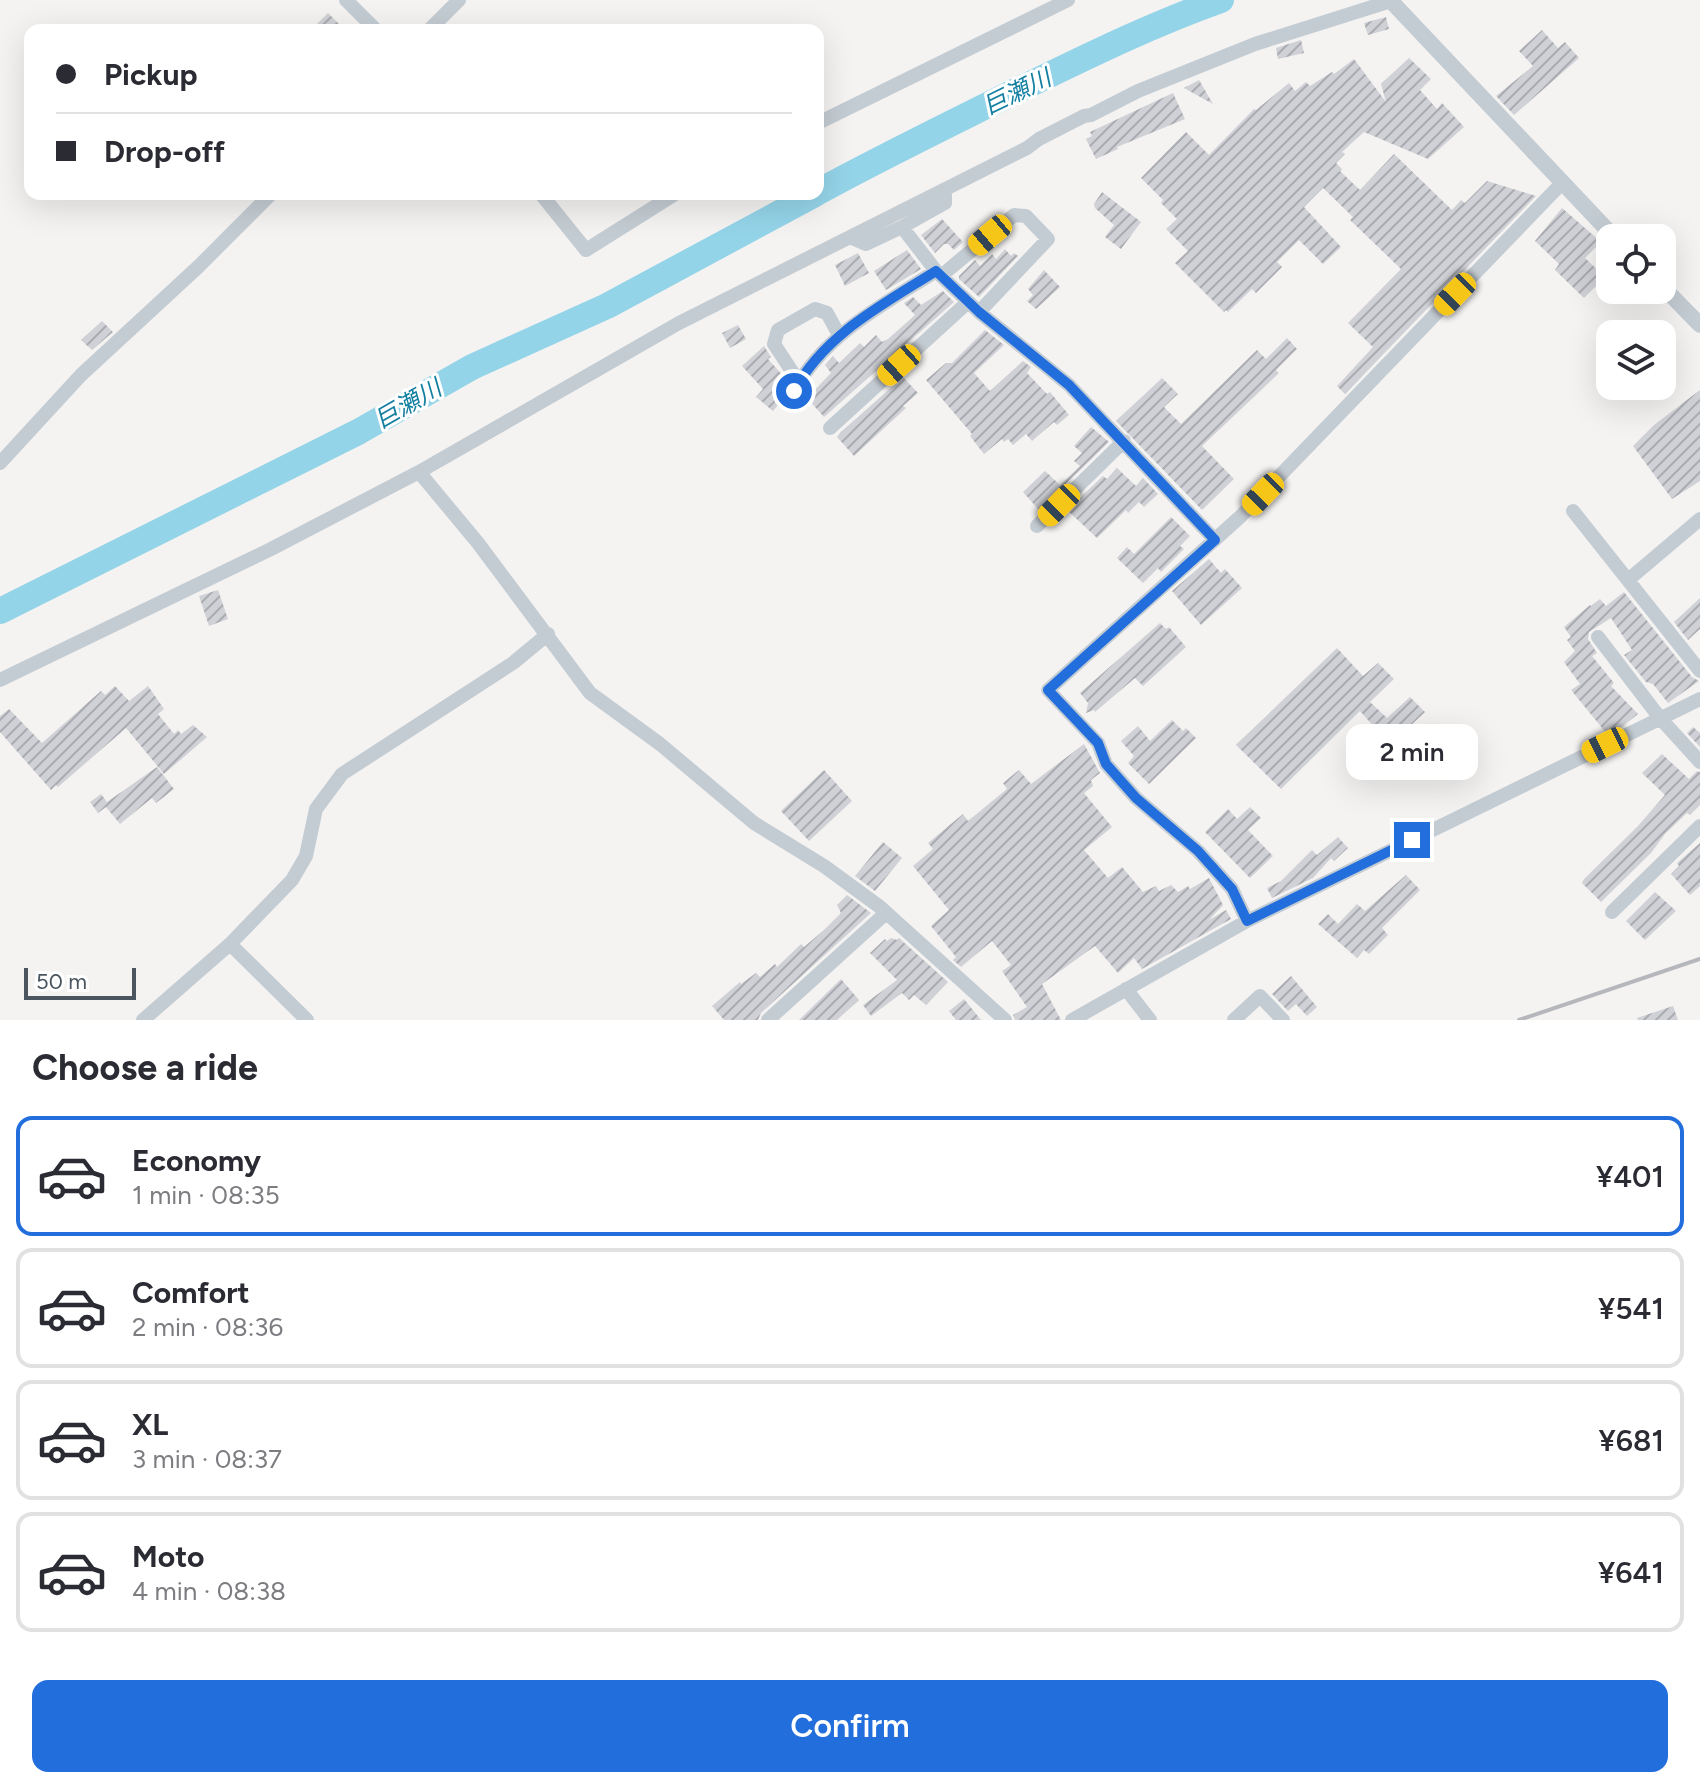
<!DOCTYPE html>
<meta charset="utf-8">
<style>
body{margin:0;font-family:Figtree,"Noto Sans JP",sans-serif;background:#f7f7f7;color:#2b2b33;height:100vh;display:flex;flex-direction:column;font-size:30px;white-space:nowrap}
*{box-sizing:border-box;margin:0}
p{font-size:26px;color:#7c7c81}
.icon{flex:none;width:44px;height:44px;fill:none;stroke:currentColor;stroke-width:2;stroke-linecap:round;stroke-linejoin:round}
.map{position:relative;height:1020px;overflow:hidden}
.drawer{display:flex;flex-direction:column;background:#fff;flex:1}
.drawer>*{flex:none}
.guide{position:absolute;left:24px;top:24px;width:800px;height:176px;border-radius:16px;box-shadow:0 8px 32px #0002;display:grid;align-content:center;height:176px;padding:0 32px;background:#fff}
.buttons{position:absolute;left:1596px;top:224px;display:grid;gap:16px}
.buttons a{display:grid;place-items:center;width:80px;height:80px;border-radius:16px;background:#fff;box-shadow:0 8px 32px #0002;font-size:40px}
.scale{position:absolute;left:24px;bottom:20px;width:112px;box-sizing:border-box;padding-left:8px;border:4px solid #4b555f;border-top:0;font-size:22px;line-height:28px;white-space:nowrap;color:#4b555f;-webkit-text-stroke:6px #fff;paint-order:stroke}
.end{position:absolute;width:36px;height:36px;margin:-18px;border:10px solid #236edd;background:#fff;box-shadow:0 0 0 4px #fff}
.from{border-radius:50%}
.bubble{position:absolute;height:56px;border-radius:16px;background:#fff;box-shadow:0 8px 32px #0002;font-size:26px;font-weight:600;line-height:56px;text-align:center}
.car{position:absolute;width:24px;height:48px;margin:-24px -12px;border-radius:10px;box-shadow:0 0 6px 2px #0007;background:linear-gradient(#f5c518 24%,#345 0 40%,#f5c518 0 76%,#345 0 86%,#f5c518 0)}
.guide b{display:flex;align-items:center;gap:28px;height:76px;font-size:30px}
.guide b+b{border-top:2px solid #e1e1e2}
.guide i{width:20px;height:20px;background:#2b2b33}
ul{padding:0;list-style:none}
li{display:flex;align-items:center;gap:24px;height:120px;margin:0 16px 12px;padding:0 16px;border:4px solid #e1e1e2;border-radius:16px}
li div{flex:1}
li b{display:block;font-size:30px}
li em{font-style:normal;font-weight:600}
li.selected{border-color:#236edd}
li>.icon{width:72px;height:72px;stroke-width:1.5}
h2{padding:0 32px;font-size:36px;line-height:96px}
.primary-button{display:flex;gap:16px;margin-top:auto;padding:16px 32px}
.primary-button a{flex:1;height:92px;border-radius:16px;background:#236edd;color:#fff;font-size:32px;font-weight:600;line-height:92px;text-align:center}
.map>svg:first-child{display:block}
</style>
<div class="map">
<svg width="1700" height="1020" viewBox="0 0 1700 1020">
<defs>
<pattern id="building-hatch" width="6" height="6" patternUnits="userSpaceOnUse" patternTransform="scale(2)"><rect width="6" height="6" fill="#d0d1d6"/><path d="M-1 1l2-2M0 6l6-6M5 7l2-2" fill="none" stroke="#abacb1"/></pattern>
</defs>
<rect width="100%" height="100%" fill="#f4f3f2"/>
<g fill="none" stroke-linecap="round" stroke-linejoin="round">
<path stroke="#94d4e9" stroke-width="26" d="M818,192C882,157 948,125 1014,92C1082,59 1150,25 1221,0
M0,611L358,432L472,367L607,306L815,194"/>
</g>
<path fill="url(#building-hatch)" d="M328,13L345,30H311Z
M1386,17L1389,29L1368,35L1364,23Z
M1542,30L1558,48L1565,42L1579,58L1514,115L1496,96L1533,66L1519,51Z
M1301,40L1304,53L1278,59L1276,48Z
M1409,58L1431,79L1420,90L1437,109L1442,103L1464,127L1428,159L1364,132L1342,152L1345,154L1336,163L1342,169L1340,171L1360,190L1394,154L1452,210L1461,200L1465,203L1487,181L1536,196L1345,394L1337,386L1373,347L1348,323L1401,269L1350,220L1353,217L1323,188L1304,207L1341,247L1323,264L1299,240L1277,262L1282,267L1256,293L1252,289L1228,312L1226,310L1224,312L1175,263L1188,251L1166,229L1177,219L1161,203L1163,200L1141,178L1186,132L1209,155L1254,109L1256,110L1289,83L1295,91L1306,82L1310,86L1332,72L1334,74L1354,59L1386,102L1381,84Z
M1199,80L1213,104L1184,88Z
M1173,93L1185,119L1117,147L1118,149L1096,159L1086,139L1092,136L1090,132Z
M1102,192L1141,222L1121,249L1105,237L1114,225L1095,208L1094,204Z
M1562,208L1601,242L1585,258L1605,277L1584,298L1555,270L1559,264L1535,241Z
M942,219L963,242L954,250L948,244H944L935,253L921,235Z
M1005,249L1011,256L1014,253L1018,256L979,297L959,279V276L975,260L980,266L992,254L996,259Z
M907,250L921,269L886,290L874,271Z
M858,253L869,273L845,286L835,265Z
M1044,270L1060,287L1036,309L1027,301L1033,295L1028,289Z
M1611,290H1639L1626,304Z
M943,291L954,302L824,417L807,398L831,373L825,365L833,356L839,363L860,343L864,347L876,335L882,342L888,339L915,315L904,303L913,297L921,305Z
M102,321L113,332L92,350L81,340Z
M738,325L746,339L730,348L722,333Z
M985,330L1004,345L974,373L990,391L1023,361L1031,367L1027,373L1047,394L1050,392L1069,415L1057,425L1054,422L1032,441L1026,434L1013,445L1008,439L1004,442L1002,439L984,454L970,436L972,434L926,380L946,363H952Z
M1287,338L1297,349L1276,370L1279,373L1202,446L1234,479L1202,510L1116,421L1162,378L1178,394L1164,407L1181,424L1257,350L1266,359Z
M764,346L771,357L768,359L785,378L774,389L784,398L773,411L756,397L763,389L742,366Z
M903,377L918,393L903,406L906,408L854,456L837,437L841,432Z
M1700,390V481L1672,499L1633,446L1654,425Z
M1091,427L1109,442L1039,510L1023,492L1045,471L1060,485L1080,466L1074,461L1082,453L1074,446Z
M1117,468L1136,486L1143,478L1158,494L1144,507L1139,502L1128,513L1126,510L1097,538L1067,510L1103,476L1107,479Z
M1171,517L1190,536L1180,546L1184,549L1161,572L1158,568L1143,583L1117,558L1127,547L1134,554Z
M1209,559L1221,573L1225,569L1242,588L1201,625L1172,591Z
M218,590L228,619L209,626L199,596Z
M1624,592L1692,677L1699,681L1668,703L1653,684L1646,682L1624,655L1632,650L1611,618L1589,632L1588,639L1597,653L1592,656L1614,683L1611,686L1638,714L1623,726L1607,734L1571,690L1580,684L1564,662L1575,651L1567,640L1571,637L1564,627L1590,605L1591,606L1600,599L1606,606Z
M1700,598V629L1688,640L1674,622Z
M1160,623L1166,629L1169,627L1186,647L1143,686L1135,678L1095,712L1094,710L1086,713L1088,703L1080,693Z
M1337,648L1363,676L1378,663L1394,679L1370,702L1387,718L1410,697L1425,712L1371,763L1356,748L1376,729L1360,711L1281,789L1236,745Z
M115,686L129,701L148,686L164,709L158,714L174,734L178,730L181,734L193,725L207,737L164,774L126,728L58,787L56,785L51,790L0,732V716L9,709L42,743L101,691L105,695Z
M1172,720L1183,731L1186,728L1196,738L1149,784L1128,763L1134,756L1121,741L1138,726L1150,741Z
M1693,727L1700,733V747L1687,733Z
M1084,744L1100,773L1091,780L1093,786L1084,793L1112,827L1084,850L1108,878L1122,867L1143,892L1156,886L1159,891L1171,885L1178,892L1188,886L1190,889L1209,878L1223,905L1209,920L1226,910L1231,919L1142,969L1134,958L1118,973L1095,946L1042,984L1061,1020H1015L1013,1015L1027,1007L1002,971L1011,965L992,941L961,967L953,960L956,957L931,926L949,910L913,866L933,849L928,843L963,814L968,821L1007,789L1003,783L1019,770L1031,784Z
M1662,754L1689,779L1697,771L1700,772V805L1690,815L1687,813L1665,834L1651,853L1601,902L1582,883L1584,879L1637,827L1665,795L1642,773Z
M157,767L174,789L156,803L152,798L120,824L106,807L98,813L90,802L101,794L107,802Z
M824,770L852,801L809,841L781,811Z
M1250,807L1261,818L1248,830L1273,856L1250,878L1205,832L1228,809L1237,819Z
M1338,837L1348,848L1334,861L1331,858L1313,878L1272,898L1267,888L1281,881L1312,850L1317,855Z
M883,842L902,858L875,891L855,876Z
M1700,843V886L1690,895L1671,874L1679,866L1677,863Z
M1406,875L1420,890L1382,928L1388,935L1369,954L1364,950L1357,958L1318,924L1328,914L1338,924L1357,904L1365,911Z
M1655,892L1676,911L1645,940L1626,921Z
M847,895L871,913L761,1013L758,1020H724L712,1006L740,982L741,984L756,973L760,977L775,964L777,967L801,944L804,947L824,930L841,913L837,905Z
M891,938L897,940L899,938L948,982L926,1005L914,995L909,1000L902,993L871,1016L863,1005L897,980L870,953L885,939L887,941Z
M1291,976L1317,1007L1307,1016L1296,1004L1288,1011L1272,994Z
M841,979L859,1000L837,1020H799Z
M964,999L981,1020H956L949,1011Z
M1673,1006L1678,1020H1638L1637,1018Z"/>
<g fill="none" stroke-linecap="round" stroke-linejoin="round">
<path stroke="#c4ccd3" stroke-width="14" d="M346,0L376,30
M429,30L459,0
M818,123L1068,0
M541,194L586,250L675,194
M902,227L945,203V190
M850,237L866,244L902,227L936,271L979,312L1069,385L1215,540
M941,276L1014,215L1026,216L1048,239L979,312
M799,382L774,344L778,330L815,309L827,313L839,335
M794,391C825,334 883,305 936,271
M830,428L968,302
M0,463L81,375L198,267L271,194
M419,472L478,543L590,693L660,744L754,823L824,866L880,907L1005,1020
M1573,511L1700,671
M1037,526L1124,441
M1628,580L1700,519
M1598,637L1660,718L1700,762
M0,680L271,549L419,472L679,323L1027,148L1039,139L1084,116L1091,115L1138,91L1255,44L1394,0
M1612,912L1700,826
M1247,921L1232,889L1198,851L1136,798L1106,764L1098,743L1048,690L1241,516L1562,183
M230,944L292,880L306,856L316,809L342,774L513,663L548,634
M1126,989L1150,1020
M143,1020L230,944L307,1020
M768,1020L886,913
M1072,1020L1247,921L1700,699
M1234,1020L1260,996L1283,1020"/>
<path stroke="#c4ccd3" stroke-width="16" d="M1390,0L1615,238
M1662,286L1700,325"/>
<path stroke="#b5b7bc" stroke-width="4" d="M1519,1020L1700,959"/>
</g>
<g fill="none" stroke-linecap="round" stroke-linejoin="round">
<path stroke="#236edd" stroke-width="10" d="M794,391C825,334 882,305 936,271L979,312L1069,385L1215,540L1048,690L1098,743L1106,764L1136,798L1198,851L1232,889L1247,921L1412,840"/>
</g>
<g text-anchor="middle" stroke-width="6" stroke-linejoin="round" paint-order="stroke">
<g font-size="24" font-style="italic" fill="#137fa1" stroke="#fff">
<text transform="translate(1017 92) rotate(-26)" y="8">巨瀬川</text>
<text transform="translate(408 404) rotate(-30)" y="8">巨瀬川</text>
</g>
</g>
</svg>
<div class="buttons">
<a><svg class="icon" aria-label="locate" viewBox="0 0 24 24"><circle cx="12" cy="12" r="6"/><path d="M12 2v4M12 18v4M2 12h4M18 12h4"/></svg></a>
<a><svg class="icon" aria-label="layers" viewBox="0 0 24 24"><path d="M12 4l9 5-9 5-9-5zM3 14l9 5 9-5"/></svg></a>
</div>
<div class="scale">50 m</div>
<i class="end from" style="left:794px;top:391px"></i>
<i class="end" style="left:1412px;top:840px"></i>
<div class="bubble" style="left:1346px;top:724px;width:132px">2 min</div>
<i class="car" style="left:990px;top:235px;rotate:230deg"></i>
<i class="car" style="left:1455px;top:294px;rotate:224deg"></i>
<i class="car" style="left:899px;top:365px;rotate:228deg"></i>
<i class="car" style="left:1263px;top:494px;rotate:224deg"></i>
<i class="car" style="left:1059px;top:505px;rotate:225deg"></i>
<i class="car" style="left:1605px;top:745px;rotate:244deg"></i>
<div class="guide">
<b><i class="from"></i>Pickup</b>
<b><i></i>Drop-off</b>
</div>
</div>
<section class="drawer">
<h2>Choose a ride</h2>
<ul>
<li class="selected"><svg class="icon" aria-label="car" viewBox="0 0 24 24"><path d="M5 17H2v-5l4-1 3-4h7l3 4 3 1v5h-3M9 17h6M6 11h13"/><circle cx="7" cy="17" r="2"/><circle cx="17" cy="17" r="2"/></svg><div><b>Economy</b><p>1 min · 08:35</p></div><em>¥401</em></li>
<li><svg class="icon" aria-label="car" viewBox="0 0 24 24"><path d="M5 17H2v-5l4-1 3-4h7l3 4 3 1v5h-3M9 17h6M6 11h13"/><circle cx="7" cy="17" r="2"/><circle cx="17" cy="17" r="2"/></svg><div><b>Comfort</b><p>2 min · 08:36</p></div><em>¥541</em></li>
<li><svg class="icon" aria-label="car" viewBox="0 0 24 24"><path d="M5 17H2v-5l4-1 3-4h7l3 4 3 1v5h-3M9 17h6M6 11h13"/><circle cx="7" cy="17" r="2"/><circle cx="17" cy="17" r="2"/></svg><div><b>XL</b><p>3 min · 08:37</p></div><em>¥681</em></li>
<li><svg class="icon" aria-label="car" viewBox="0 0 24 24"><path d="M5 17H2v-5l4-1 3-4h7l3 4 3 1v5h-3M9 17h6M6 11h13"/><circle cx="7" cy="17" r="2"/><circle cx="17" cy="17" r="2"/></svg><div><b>Moto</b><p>4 min · 08:38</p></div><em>¥641</em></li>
</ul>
<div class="primary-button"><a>Confirm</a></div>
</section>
